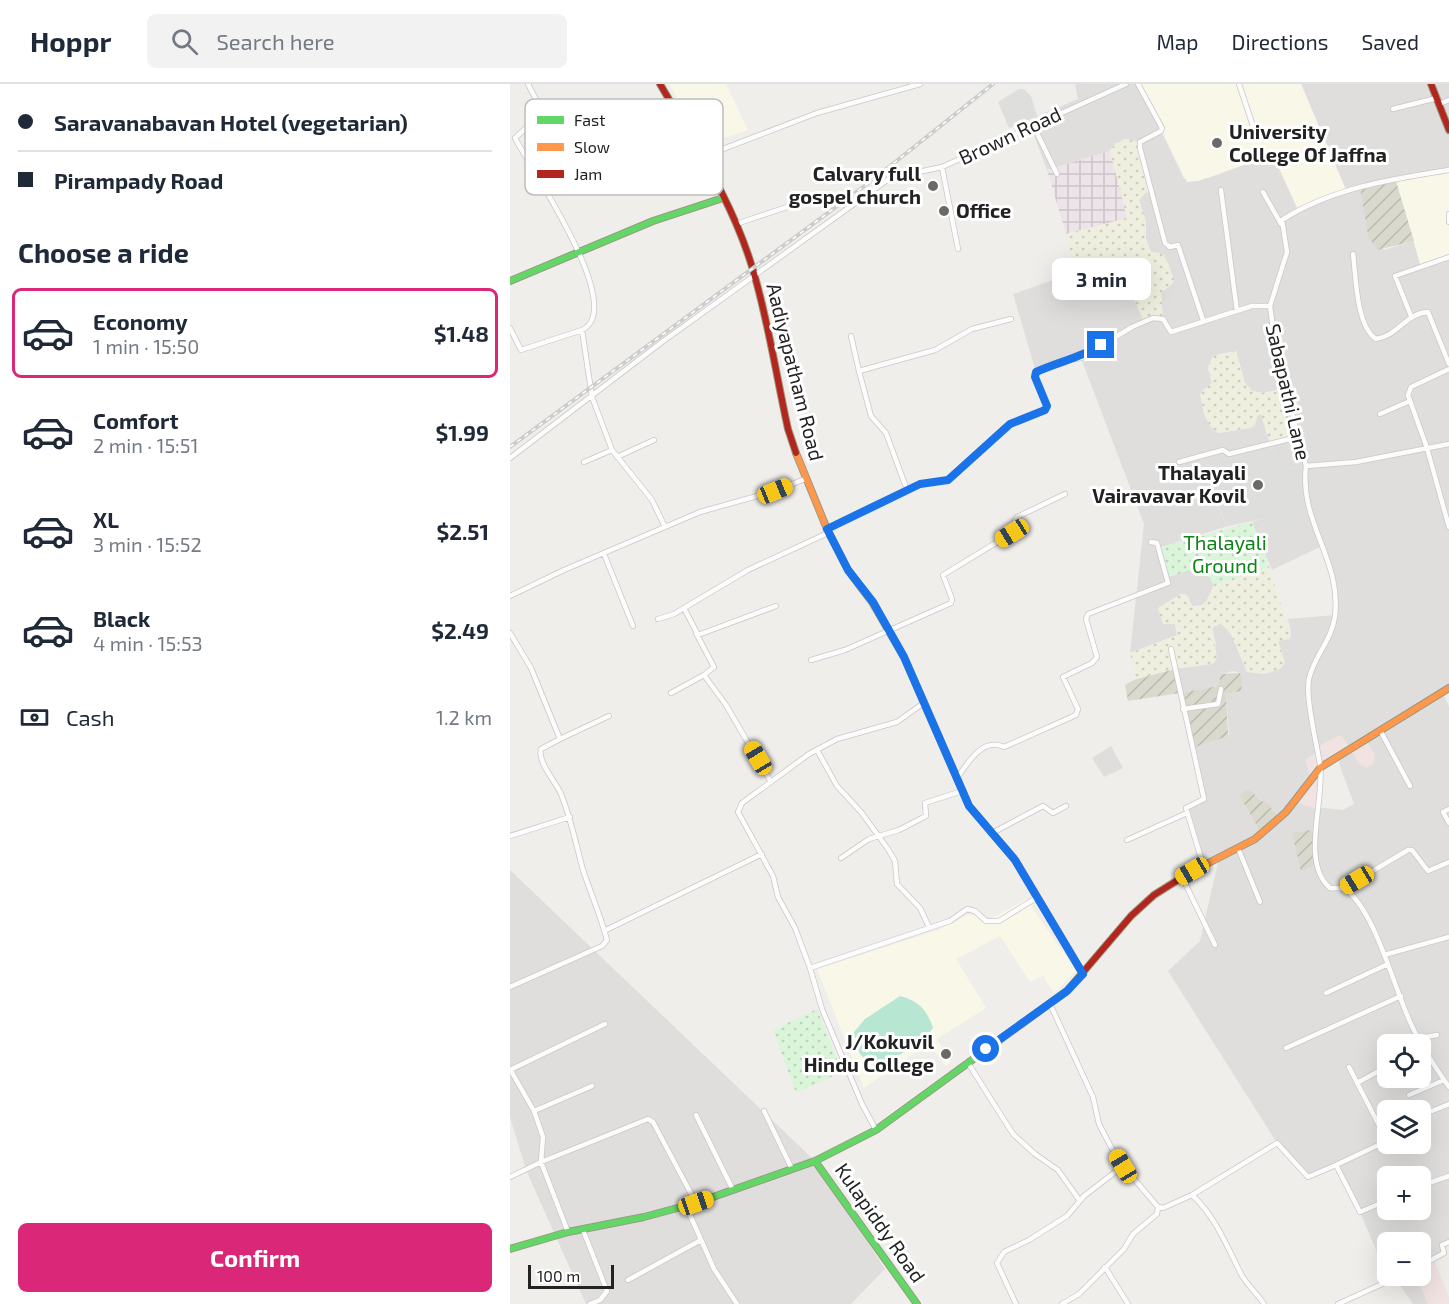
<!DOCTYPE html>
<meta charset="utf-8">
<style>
body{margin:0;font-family:"Exo 2",sans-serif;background:#f2f2f3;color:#1f2937;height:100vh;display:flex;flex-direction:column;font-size:22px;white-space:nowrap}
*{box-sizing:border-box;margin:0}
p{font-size:20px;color:#747a83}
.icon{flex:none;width:33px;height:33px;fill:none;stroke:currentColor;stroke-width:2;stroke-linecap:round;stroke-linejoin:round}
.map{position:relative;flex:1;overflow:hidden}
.details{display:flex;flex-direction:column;background:#fff;width:510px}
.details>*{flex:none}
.guide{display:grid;align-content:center;height:132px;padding:0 18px;background:#fff}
.fabs{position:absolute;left:867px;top:950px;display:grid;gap:12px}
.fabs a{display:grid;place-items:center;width:54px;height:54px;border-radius:9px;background:#fff;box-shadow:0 6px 24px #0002;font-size:30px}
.scale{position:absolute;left:18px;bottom:15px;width:86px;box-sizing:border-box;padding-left:6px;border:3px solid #222;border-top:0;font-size:16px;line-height:21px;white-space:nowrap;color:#222;-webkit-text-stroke:4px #fff;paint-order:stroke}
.end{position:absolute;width:27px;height:27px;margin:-14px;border:8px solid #1a73e8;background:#fff;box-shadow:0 0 0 3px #fff}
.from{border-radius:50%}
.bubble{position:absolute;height:42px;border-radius:9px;background:#fff;box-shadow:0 6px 24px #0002;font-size:20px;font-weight:700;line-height:42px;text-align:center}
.car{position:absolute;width:18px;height:36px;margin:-18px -9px;border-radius:8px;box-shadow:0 0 4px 2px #0007;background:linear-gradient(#f5c518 24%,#345 0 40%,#f5c518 0 76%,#345 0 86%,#f5c518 0)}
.guide b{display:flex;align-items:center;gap:21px;height:57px;font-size:22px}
.guide b+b{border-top:2px solid #e0e1e3}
.guide i{width:15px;height:15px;background:#1f2937}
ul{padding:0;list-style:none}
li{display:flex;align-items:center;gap:18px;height:90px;margin:0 12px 9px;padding:0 6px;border:3px solid transparent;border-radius:9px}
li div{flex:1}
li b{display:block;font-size:22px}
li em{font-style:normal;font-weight:700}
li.selected{border-color:#db2777}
li>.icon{width:54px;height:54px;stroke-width:1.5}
h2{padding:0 18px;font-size:27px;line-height:72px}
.pay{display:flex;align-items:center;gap:15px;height:66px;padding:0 18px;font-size:22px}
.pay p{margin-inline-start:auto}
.action{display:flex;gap:12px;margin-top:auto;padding:12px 18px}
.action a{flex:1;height:69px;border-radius:9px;background:#db2777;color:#fff;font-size:24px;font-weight:700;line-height:69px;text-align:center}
header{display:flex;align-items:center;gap:36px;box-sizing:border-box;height:84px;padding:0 30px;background:#fff;border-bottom:2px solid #e0e1e3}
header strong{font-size:28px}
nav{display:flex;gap:33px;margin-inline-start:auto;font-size:21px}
.search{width:420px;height:54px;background:#f2f2f3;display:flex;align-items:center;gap:15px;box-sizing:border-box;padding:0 21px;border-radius:9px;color:#747a83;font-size:22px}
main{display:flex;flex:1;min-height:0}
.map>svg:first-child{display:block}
</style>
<header>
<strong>Hoppr</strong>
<div class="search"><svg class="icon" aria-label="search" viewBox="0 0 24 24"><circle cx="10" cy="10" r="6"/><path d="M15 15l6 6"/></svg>Search here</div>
<nav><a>Map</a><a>Directions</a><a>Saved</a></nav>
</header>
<main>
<section class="details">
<div class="guide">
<b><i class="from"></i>Saravanabavan Hotel (vegetarian)</b>
<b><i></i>Pirampady Road</b>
</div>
<h2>Choose a ride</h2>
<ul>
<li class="selected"><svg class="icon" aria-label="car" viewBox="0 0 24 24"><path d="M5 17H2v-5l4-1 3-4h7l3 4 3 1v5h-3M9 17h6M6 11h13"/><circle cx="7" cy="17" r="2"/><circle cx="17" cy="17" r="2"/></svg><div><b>Economy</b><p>1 min · 15:50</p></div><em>$1.48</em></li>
<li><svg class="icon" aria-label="car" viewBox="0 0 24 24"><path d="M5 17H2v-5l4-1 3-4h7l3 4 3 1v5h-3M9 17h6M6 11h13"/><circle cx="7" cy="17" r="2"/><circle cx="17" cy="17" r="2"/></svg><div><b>Comfort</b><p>2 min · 15:51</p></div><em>$1.99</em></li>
<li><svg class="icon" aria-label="car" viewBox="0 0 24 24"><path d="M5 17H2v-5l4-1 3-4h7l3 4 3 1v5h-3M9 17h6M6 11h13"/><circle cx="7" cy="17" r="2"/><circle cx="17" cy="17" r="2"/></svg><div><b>XL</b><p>3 min · 15:52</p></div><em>$2.51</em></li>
<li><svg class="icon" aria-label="car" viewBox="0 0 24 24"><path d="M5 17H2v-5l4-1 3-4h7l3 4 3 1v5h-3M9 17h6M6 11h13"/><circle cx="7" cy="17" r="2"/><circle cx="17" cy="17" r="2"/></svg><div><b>Black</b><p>4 min · 15:53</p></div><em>$2.49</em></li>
</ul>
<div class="pay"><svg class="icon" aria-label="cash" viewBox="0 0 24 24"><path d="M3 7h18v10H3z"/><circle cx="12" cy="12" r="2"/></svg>Cash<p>1.2 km</p></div>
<div class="action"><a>Confirm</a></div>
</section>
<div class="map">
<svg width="939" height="1220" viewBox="0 0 939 1220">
<defs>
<pattern id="industrial-grid" width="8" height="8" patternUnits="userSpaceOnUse" patternTransform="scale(1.5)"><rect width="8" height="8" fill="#ede4e9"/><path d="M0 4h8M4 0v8" fill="none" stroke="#cbc3c8"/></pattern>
<pattern id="construction-furrows" width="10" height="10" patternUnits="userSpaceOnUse" patternTransform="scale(1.5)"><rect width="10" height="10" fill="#d9d9cd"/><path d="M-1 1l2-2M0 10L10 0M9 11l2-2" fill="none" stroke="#babab0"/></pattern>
<pattern id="farmland-dots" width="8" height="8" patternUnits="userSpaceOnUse" patternTransform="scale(1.5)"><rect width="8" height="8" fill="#efefdf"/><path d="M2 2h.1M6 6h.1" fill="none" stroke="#cdcdbf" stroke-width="1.8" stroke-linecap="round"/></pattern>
<pattern id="park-dots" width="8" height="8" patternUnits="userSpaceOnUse" patternTransform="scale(1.5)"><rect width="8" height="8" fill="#daf5da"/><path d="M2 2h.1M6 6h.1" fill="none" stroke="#bbd2bb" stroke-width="1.8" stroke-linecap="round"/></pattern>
</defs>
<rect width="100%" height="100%" fill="#f0eeeb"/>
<path fill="#dfdedc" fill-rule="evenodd" d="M565,0H629L674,95L698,94L811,52L791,0H939V86L850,104L858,152L874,166L904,157L911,183L939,173V604L932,608L939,622V1158L934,1169L911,1182L910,1158H897L889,1125H910V1092H878L877,1116L850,1128L826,1081L798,1093L767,1059L658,887L690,857L709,774L693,781L676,724L693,717L682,664L719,651L716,610L728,608L733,600L730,589L723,587L711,590L708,602L670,609L665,585L702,580L706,560L702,544L711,539L721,550L737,588L755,590L772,569L768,557L781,549L778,535L825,531L826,503L812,462L762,486L742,438L752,435L771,442L796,382L770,386L766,380L760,360L707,373L700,388L701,403L707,422L718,442L651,463L692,482L704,501L698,515L694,521L682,522L678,512L661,539L665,540L667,551L620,569L634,440L571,274L550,277L526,288L503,210L566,188L570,202L612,186L634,237L643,234L653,235L651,209L663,199L659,181L653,170L641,168L636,155V138L629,116L635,109L643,107L630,58L615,55L605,60L600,67L537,86L518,36L568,15ZM726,267L735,299L742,307L753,309L775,304L760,360L751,330L747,332L744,342L740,344L708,349L701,343L694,330L690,310L702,299L698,285L700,278L709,270ZM829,652L839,664L826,671L844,720L833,726L796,722L786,716L801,695L807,663ZM878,960H910V993H878ZM878,1026H910V1059H878Z
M601,662L613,684L594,693L582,674Z
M0,786L305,1077L375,1185L341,1220H76L16,1086L0,1033Z
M883,1191H906L918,1220H903Z"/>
<path fill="#f1e3e1" d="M831,651L840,664L855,655L865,670L864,679L857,684L849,680L840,664L811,683L809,725L796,722L786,717L801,695L795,676L807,668L806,663Z
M924,1176L939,1213V1219L935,1220H918L906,1191H910L911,1182Z"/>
<path fill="url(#industrial-grid)" d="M600,67L618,134L556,150L537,86Z"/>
<path fill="#f8f7e8" d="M159,0H216L238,46L194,61Z
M629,0H791L837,108L788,126L763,71L688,97L677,98Z
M939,86V173L911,183L885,94Z
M516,815L566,887L544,909L533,892L520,898L490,852L446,875L476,924L427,955L441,978L435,982L419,959L354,1004L307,885L428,846L460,830L477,837Z"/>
<path fill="#dededc" d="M509,5H514L521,12L527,32L499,44L488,18Z
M760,360L766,380L770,386L796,382L799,428L771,442L752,435L718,442L703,413L701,381L707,373Z
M877,1116L878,1125H889L898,1157L878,1158L877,1173H869L850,1128Z"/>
<path fill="url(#construction-furrows)" d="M885,94L904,157L867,166L858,152L850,104Z
M665,585L670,609L708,602L711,590L730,589L733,596L731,607L716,610L718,652L682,664L670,609L618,617L615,601L626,595Z
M735,707H741L750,717L756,718L770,735L752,750L732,716L730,711Z
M807,745L805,781L791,787L782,749Z"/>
<path fill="url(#farmland-dots)" d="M615,55L630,58L643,107L635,109L629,116L636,138V155L641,168L653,170L664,195L663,199L651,209L653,235L643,234L634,238L612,187L569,202L556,150L617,134L600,67L605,60Z
M726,267L735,299L742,307L753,309L775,304L788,353L760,360L751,330L747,332L746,340L740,344L708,349L701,343L694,330L691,314L692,307L702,299L698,283L703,272Z
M759,483L781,552L779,555L768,557L775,579L770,585L755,590L738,588L721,550L711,539L702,544L707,574L704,579L665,585L626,595L620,569L667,551L665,540H653L648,524L671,510H676L682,522L689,523L696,518L704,501Z"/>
<path fill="url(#park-dots)" d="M742,438L759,483L704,501L691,482L656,494L651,463Z
M307,925L332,988L286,1009L263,946Z"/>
<path fill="#b7e6d2" d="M390,912C409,917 417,926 423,944L412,958L368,983C350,975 346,967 344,948L355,935Z"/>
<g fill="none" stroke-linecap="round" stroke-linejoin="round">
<defs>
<path id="street" d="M628,0L652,44L651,47L630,58V64L655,159L660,163L668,161L693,236
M729,0L743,42
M929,20L939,16
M883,25L927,14
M523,41L547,90
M192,73L307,29L410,0
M432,83L448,165
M939,86C882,95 822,104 772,136L777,168L760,222L767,273L796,382C789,439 832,476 825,532C822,556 804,572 799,595C795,613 807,661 810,681C815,717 790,778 820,804C826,805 833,802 838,807C867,833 884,904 901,940C911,962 925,983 939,1003
M711,106L727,227
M753,108L771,140
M939,130V138
M226,140L316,110
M843,170C846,192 846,242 866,255C888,252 896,229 918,228L939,280
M901,232L885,192L939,173
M0,244L11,266L72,246C118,224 20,84 5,54L27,34L30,23L18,0
M72,246L82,313L102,366L142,416L155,443
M341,252L349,287L425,266L462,245L501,235
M939,285L901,303L898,311L917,364L939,443
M349,287L361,332L376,349L397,406
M870,330L900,317
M107,373L144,356
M0,374L152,258L380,94L432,83L616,0
M74,378L102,366
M669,378L713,366L719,370L788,353
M796,382L846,378L939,360
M317,445L410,400L438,396L500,340L535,326L537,323L525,293L526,288L550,277L571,274L622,243L643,234L653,235L661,248L742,222H760
M94,470L123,542
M0,512L54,486L190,428L265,407L295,395
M174,524L188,551L266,522
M148,535L164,530L238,486L320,448
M0,549L21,584L50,655L31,665C27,678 46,698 51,710C61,735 66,760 73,786C81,810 90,830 97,856L92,862L0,903
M186,549L204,583L194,591L216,621L261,698
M661,565L694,715L676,724L693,781
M301,576L335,566L441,519L442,515L433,491L507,446L504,439L507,433L555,410
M161,609L194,591
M673,625L708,620L711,605
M870,646L900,702
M50,655L99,632
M307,666L327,702L351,728L378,765L385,777L387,800L410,824L419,843
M447,694C458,679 472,653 494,663L566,631L568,625L553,593L582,579L587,573L576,535L578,530L658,499L647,459L641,458
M939,725L933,728L939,739
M484,748L533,722L543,729L556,722
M0,752L60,733
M617,756L677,729
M728,764L750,818
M331,774L359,755L389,746L416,732L415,719L452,707
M672,793L705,861
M834,804L898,766H902L918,787L939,778
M94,847L252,770
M874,871L939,853
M300,884L440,837L457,825L465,827L476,837H489L526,814
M816,909L878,880
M540,920L583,1013L589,1040L601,1063L613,1082L648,1123L653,1124L682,1111C705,1132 717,1162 731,1190C737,1201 747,1209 754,1220
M909,954L927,951
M776,964L891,912
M458,979L503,1050L525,1070L548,1086L570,1117
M0,985L24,1027L33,1053L31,1078L58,1148
M0,986L95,940
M847,999L867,988L878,986
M899,1011L934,996
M24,1027L82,1002
M254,1027L282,1085
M922,1027L939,1020
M186,1031L223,1106
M366,1046L352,1020L312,925L300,884L285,844L268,813L263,792L228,728L232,719L299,670L327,655L387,638L415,618
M826,1081L877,1057L839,983
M0,1093L31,1078L138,1035L143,1038L186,1119
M910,1102L939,1092
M682,1111L767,1059L798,1093L826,1081L850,1128L878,1116
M176,1122L204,1185L227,1220
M73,1146L97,1207L90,1216L80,1220
M910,1182L934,1169L932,1161L939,1158
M595,1183L618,1220
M118,1196L191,1156
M506,1220L487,1179L494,1168L519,1156L557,1132L574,1112L613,1082
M552,1220L569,1210L614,1165L623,1150L647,1130L648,1123
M828,1220L892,1191"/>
<path id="fast" d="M0,197L143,137L213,114
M453,708L459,722L505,776L573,890
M305,1077L407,1220
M0,1165L58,1148L134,1133L186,1119L305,1077L366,1046L528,928"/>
<path id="slow" d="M286,369L317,445L338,486L362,518L394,573L453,708
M679,789L745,755L776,728L811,683L939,604"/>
<path id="jam" d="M150,0C186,62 226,123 245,193C259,242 267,295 278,345L286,369
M921,0L939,46
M528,928L557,907L621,832L644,811L679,789"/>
</defs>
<use href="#street" stroke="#c9c8c7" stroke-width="6"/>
<use href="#fast" stroke="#999a82" stroke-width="8"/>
<use href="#slow" stroke="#999a82" stroke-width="8"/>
<use href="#jam" stroke="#999a82" stroke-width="8"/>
<use href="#street" stroke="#fdfcfc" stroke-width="4.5"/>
<use href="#fast" stroke="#63d668" stroke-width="6"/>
<use href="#slow" stroke="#ff974d" stroke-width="6"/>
<use href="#jam" stroke="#b3261e" stroke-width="6"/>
<defs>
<path id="rail" d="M0,363L364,95L483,0"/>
</defs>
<use href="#rail" stroke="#ccc" stroke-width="4"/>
<use href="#rail" stroke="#fff" stroke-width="1.5" stroke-dasharray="4.5" stroke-linecap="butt"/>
</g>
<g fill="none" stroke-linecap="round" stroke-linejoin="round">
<path stroke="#1a73e8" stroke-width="8" d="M476,965L557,907L573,890L505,776L459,722L394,573L363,518L338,486L317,445L410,400L438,396L500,340L535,326L537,322L525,293L526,288C548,278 570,274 591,261"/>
</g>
<g fill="#6a6968" stroke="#fff" stroke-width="2">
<circle cx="707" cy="59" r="6"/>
<circle cx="423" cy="102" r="6"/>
<circle cx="434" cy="127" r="6"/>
<circle cx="748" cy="401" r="6"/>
<circle cx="436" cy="970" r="6"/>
</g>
<g text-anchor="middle" stroke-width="6" stroke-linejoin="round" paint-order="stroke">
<g font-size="20" font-weight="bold" fill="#222" stroke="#fff" text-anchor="end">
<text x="719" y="55" text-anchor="start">University<tspan x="719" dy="23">College Of Jaffna</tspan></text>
<text x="411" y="97">Calvary full<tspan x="411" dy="23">gospel church</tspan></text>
<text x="446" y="134" text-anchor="start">Office</text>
<text x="736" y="396">Thalayali<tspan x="736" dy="23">Vairavavar Kovil</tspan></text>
<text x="424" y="965">J/Kokuvil<tspan x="424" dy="23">Hindu College</tspan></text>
</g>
<g font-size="20" fill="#222" stroke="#fff">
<text transform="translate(500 52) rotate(-25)" y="7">Brown Road</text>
<text transform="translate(285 288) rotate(76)" y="7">Aadiyapatham Road</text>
<text transform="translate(778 308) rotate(77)" y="7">Sabapathi Lane</text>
<text transform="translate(370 1139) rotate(55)" y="7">Kulapiddy Road</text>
</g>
<g font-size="20" fill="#0c8416" stroke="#fff">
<text x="715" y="466">Thalayali<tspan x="715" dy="23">Ground</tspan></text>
</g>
</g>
<rect x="15" y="15" width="198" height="96" rx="9" fill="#fff" stroke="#bdbdbd" stroke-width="1.5"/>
<rect x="27" y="32" width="27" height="8" fill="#63d668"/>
<rect x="27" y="59" width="27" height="8" fill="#ff974d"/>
<rect x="27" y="86" width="27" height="8" fill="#b3261e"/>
<g font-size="16" fill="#222">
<text x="64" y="42">Fast</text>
<text x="64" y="69">Slow</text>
<text x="64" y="96">Jam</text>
</g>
</svg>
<div class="fabs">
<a><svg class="icon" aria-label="locate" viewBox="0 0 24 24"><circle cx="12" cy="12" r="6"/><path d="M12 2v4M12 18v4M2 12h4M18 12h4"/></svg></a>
<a><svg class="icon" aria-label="layers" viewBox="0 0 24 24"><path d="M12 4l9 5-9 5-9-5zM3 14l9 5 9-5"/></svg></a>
<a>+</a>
<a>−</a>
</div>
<div class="scale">100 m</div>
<i class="end from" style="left:476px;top:965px"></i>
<i class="end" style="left:591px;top:261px"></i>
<div class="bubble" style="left:542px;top:174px;width:99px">3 min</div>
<i class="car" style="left:265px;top:407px;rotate:68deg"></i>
<i class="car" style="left:502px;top:449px;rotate:238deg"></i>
<i class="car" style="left:248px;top:674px;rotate:329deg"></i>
<i class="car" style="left:682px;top:787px;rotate:240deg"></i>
<i class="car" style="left:847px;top:796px;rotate:239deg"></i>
<i class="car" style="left:613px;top:1082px;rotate:329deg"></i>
<i class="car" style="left:186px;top:1119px;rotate:71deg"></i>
</div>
</main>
